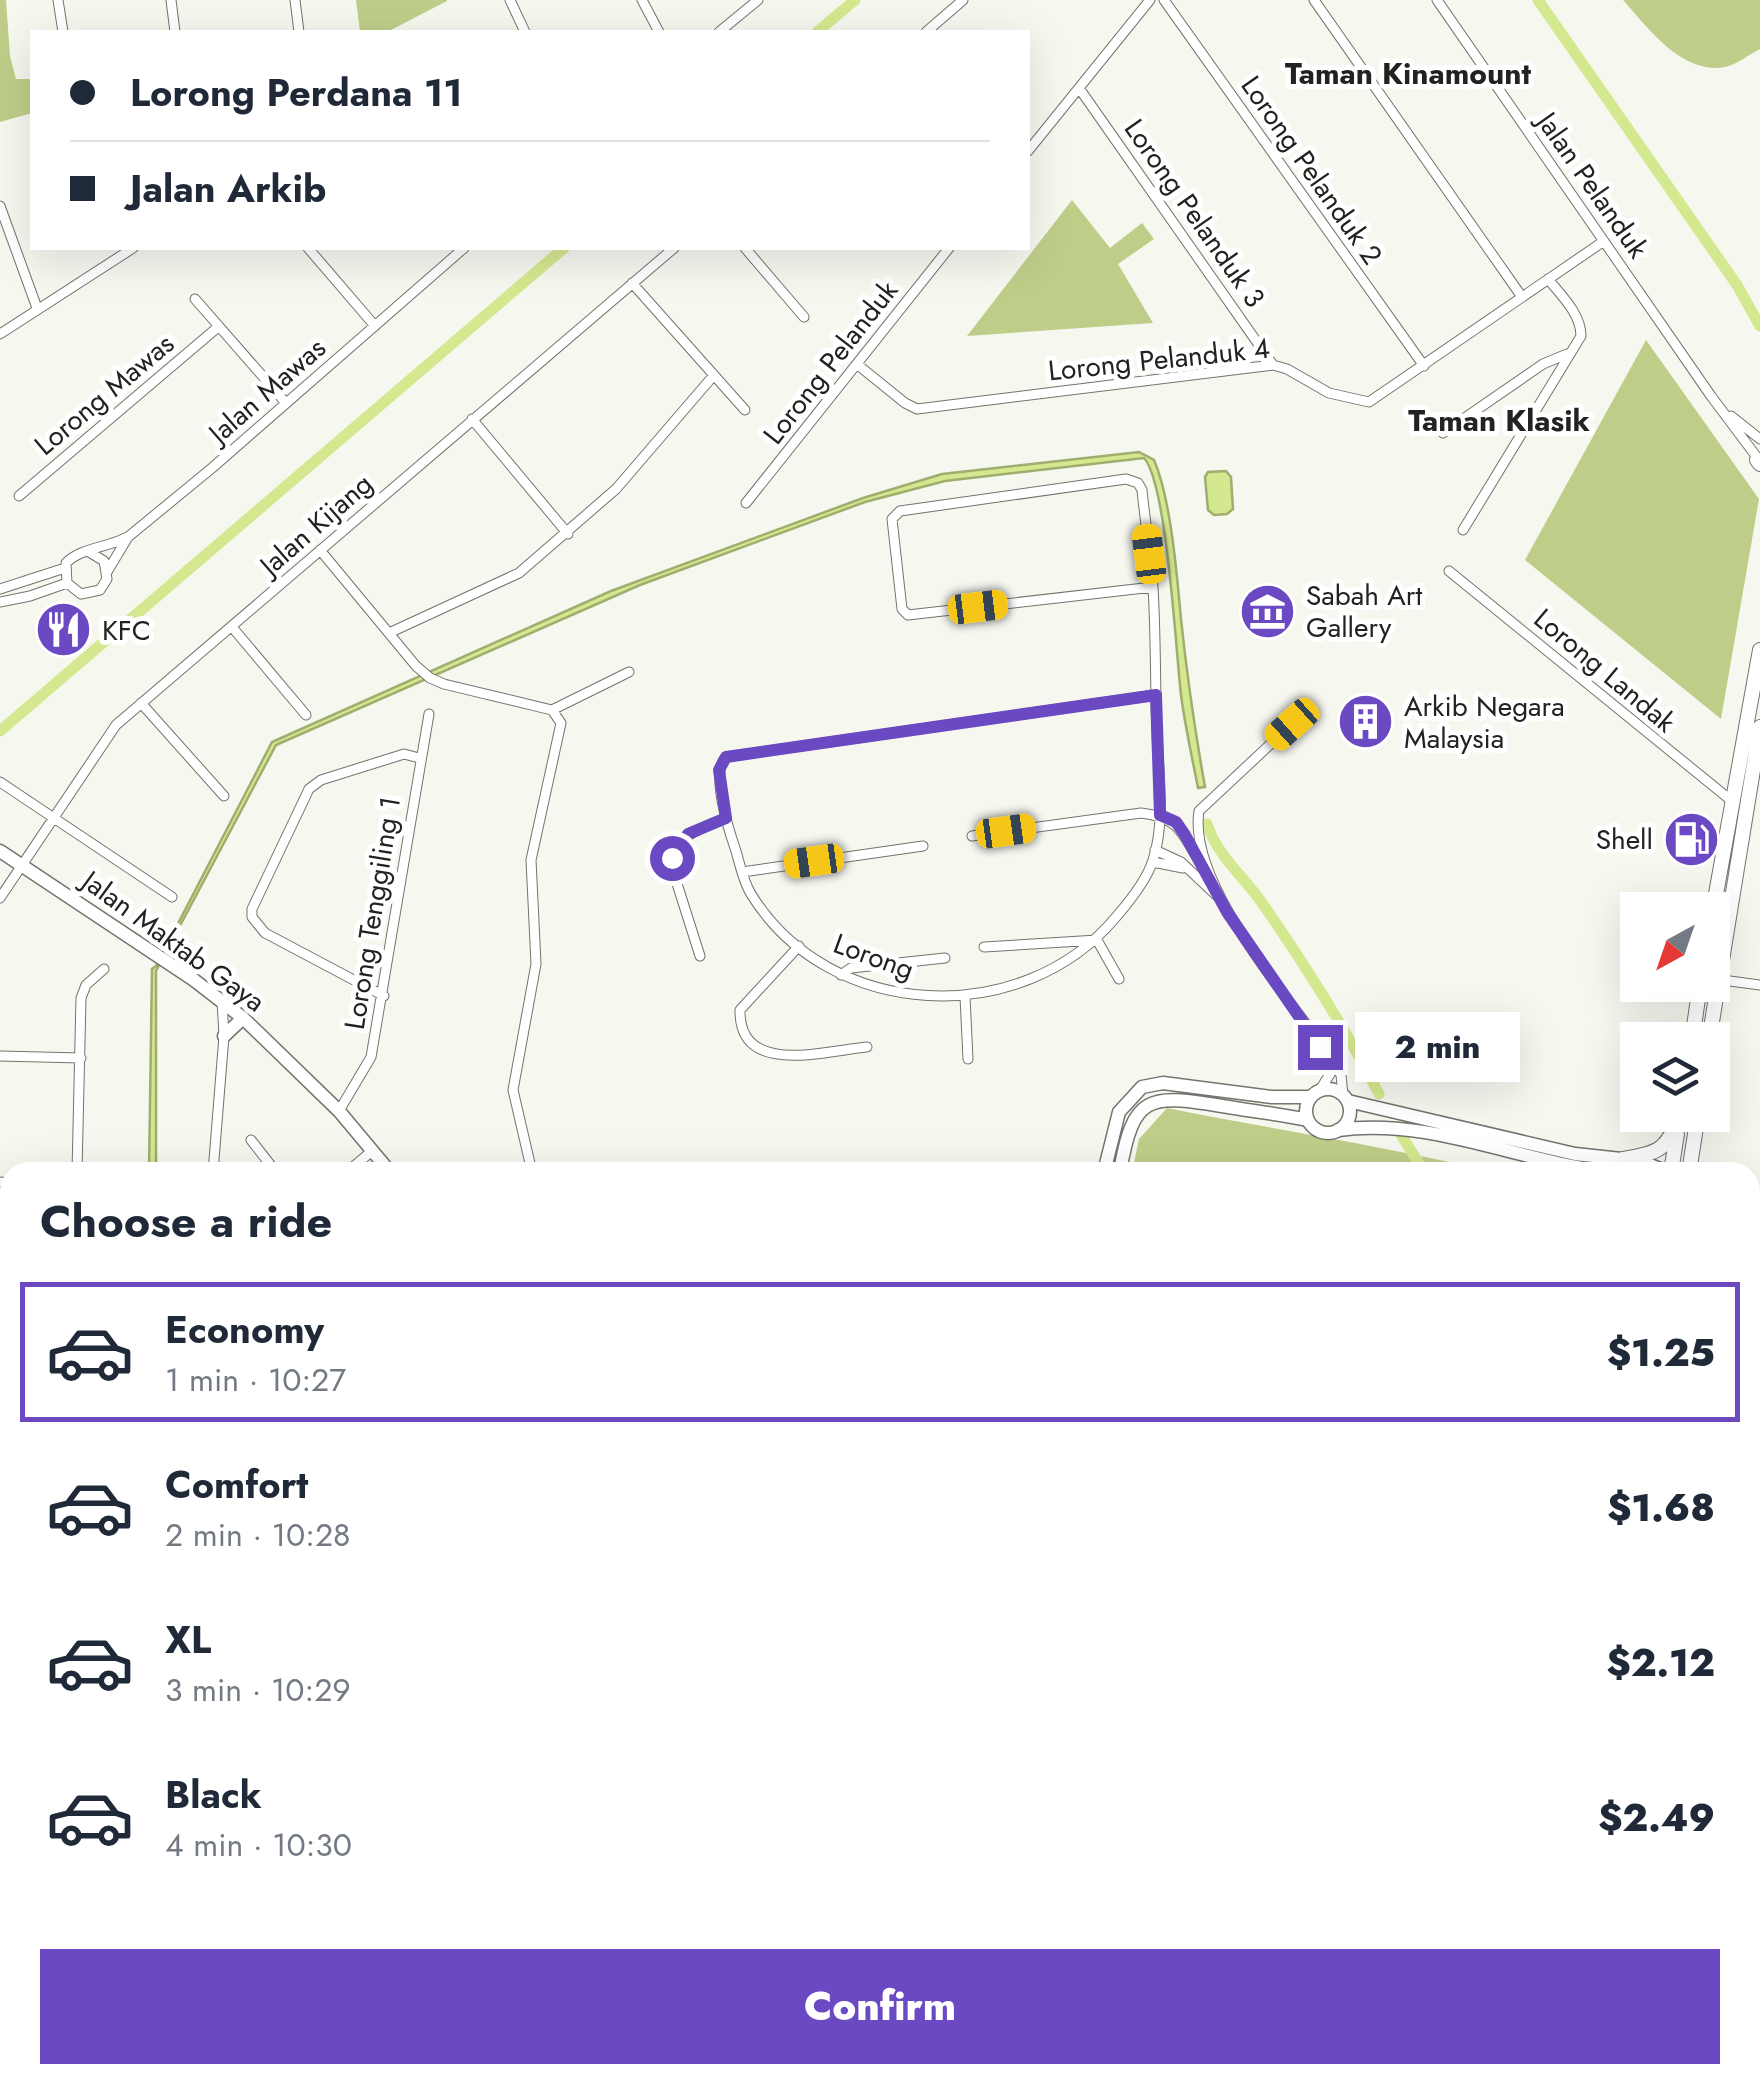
<!DOCTYPE html>
<meta charset="utf-8">
<style>
body{margin:0;font-family:Jost,sans-serif;background:#f6f6f7;color:#1f2937;height:100vh;display:flex;flex-direction:column;font-size:38px;white-space:nowrap}
*{box-sizing:border-box;margin:0}
p{font-size:32px;color:#747a83}
.icon{flex:none;width:55px;height:55px;fill:none;stroke:currentColor;stroke-width:2;stroke-linecap:round;stroke-linejoin:round}
.map{position:relative;flex:1;overflow:hidden}
.panel{position:absolute;left:0px;top:1162px;width:1760px;height:922px;display:flex;flex-direction:column;background:#fff;border-radius:30px 30px 0 0;box-shadow:0 10px 40px #0002}
.panel>*{flex:none}
.top-card{position:absolute;left:30px;top:30px;width:1000px;height:220px;border-radius:0px;box-shadow:0 10px 40px #0002;display:grid;align-content:center;height:220px;padding:0 40px;background:#fff}
.needle{width:65px;rotate:220deg}
.tools{position:absolute;left:1620px;top:892px;display:grid;gap:20px}
.tools a{display:grid;place-items:center;width:110px;height:110px;border-radius:0px;background:#fff;box-shadow:0 10px 40px #0002;font-size:50px}
.end{position:absolute;width:45px;height:45px;margin:-22px;border:12px solid #6b49c2;background:#fff;box-shadow:0 0 0 5px #fff}
.from{border-radius:50%}
.bubble{position:absolute;height:70px;border-radius:0px;background:#fff;box-shadow:0 10px 40px #0002;font-size:32px;font-weight:800;line-height:70px;text-align:center}
.car{position:absolute;width:30px;height:60px;margin:-30px -15px;border-radius:12px;box-shadow:0 0 8px 2px #0007;background:linear-gradient(#f5c518 24%,#345 0 40%,#f5c518 0 76%,#345 0 86%,#f5c518 0)}
.top-card b{display:flex;align-items:center;gap:35px;height:95px;font-size:38px}
.top-card b+b{border-top:2px solid #e0e1e3}
.top-card i{width:25px;height:25px;background:#1f2937}
ul{padding:0;list-style:none}
li{display:flex;align-items:center;gap:30px;height:140px;margin:0 20px 15px;padding:0 20px;border:5px solid transparent;border-radius:0px}
li div{flex:1}
li b{display:block;font-size:38px}
li em{font-style:normal;font-weight:800}
li.selected{border-color:#6b49c2}
li>.icon{width:90px;height:90px;stroke-width:1.5}
h2{padding:0 40px;font-size:45px;line-height:120px}
.cta{display:flex;gap:20px;margin-top:auto;padding:20px 40px}
.cta a{flex:1;height:115px;border-radius:0px;background:#6b49c2;color:#fff;font-size:40px;font-weight:800;line-height:115px;text-align:center}
.map>svg:first-child{display:block}
</style>
<div class="map">
<svg width="1760" height="2084" viewBox="0 0 1760 2084">
<rect width="100%" height="100%" fill="#f6f8f0"/>
<path fill="#bece89" d="M0,0H6L10,56L16,79H32V113L0,122Z
M356,0H447V1L387,32H360Z
M1623,0H1760V49C1750,54 1736,65 1725,67C1682,75 1648,28 1623,0Z
M1072,200L1110,248L1142,223L1154,239L1118,264L1153,323L967,336Z
M1646,340L1759,499L1721,719L1525,560Z
M1167,1108C1276,1130 1385,1146 1493,1172H1132L1139,1139Z"/>
<path fill="#d4e88f" stroke="#9fad6e" stroke-width="2.5" d="M1139,452L1154,460C1171,499 1177,576 1181,619C1187,676 1195,731 1205,787L1198,788C1192,757 1185,726 1181,695C1176,653 1167,483 1144,458L945,481L865,502L640,585L276,745L156,971V1172H149L152,969L156,966L272,742L611,591L863,498L942,474Z
M1226,471L1231,477L1233,509L1227,514L1214,515L1208,510L1205,477L1208,472Z"/>
<g fill="none" stroke-linecap="round" stroke-linejoin="round">
<path stroke="#d4e88f" stroke-width="11" d="M1538,0L1737,285L1760,326
M817,32L855,0
M0,731L564,248
M1207,824C1217,855 1242,875 1260,900C1304,963 1344,1026 1379,1094
M1397,1128L1424,1172
M1750,1243L1760,1225
M1626,2075L1631,2084"/>
<defs>
<path id="street" d="M58,0L63,32
M171,0L175,32
M295,0L299,32
M510,0L525,32
M642,0L659,32
M1164,0L1424,366
M1314,0L1522,297
M1437,0L1711,396L1759,460
M719,32L758,0
M926,32L963,0
M1079,88L1273,365
M1028,151L1150,0
M0,206L37,308
M308,248L375,326
M745,248L804,317
M632,283L745,410
M195,299L286,403
M0,334L133,248
M858,365L905,403L917,409L1273,365L1287,369L1329,393L1369,402L1604,241
M1731,416L1760,439
M472,419L568,534
M1443,433L1543,364L1567,354
M19,496L218,327
M746,503L949,248
M1463,530L1581,336C1581,314 1561,295 1548,279
M320,550L416,666L430,678L444,684L552,710L629,672
M89,552L104,561L107,579L100,590L81,594L67,583L66,563C80,548 106,548 125,538
M1449,571L1733,802
M107,572L128,537L212,468L464,248
M1153,587L908,615L902,609L892,519L900,511L1126,479L1138,483L1142,490C1145,522 1151,555 1153,588C1156,636 1155,684 1157,732C1158,773 1166,820 1153,860C1147,880 1129,902 1116,917C1022,1030 829,1021 751,894C743,881 740,865 736,851C729,831 710,772 726,757L1155,695
M0,589L65,568
M0,602L30,596L67,583
M232,627L306,715
M389,633L519,573L616,489L714,375
M141,703L224,796
M1292,724L1199,811C1187,885 1293,1002 1334,1062L1341,1075L1343,1095
M0,782L172,897
M972,836L1141,813C1184,818 1182,838 1205,869
M1155,850L1181,862L1216,895
M1153,862L1183,868
M742,872L923,846
M0,898L116,725L674,248
M799,946L740,1010C739,1077 824,1051 867,1047
M984,947L1097,940L1119,979
M700,956L672,868C674,835 699,829 726,818
M841,975L851,968L945,958
M1715,979L1760,985
M384,996L265,933L252,917V909L309,789L321,780L404,754L419,758
M965,997L968,1059
M0,1056L81,1058
M1320,1090L1330,1074L1323,1054
M339,1111L371,1057L429,714
M251,1140L276,1172
M77,1172L81,998L86,985L104,969
M213,1172L224,1036L222,1001
M347,1172L372,1151
M532,1172L513,1090L536,964L531,860L561,723L552,710
M0,1182L10,1183
M1750,1312L1760,1319
M0,1542L10,1543
M0,1618L10,1620
M0,1739L10,1740
M1750,1767L1760,1765
M0,1844L10,1845
M0,2014L10,2000
M0,2045L10,2071
M1469,2075L1475,2084
M1569,2075L1572,2084
M60,2084L68,2075
M206,2084L207,2075
M308,2084L316,2075
M542,2084L543,2075"/>
<path id="secondary" d="M0,851L194,980L243,1018L339,1111L390,1172
M224,1036L243,1018
M1306 1111a22 22 0 1 1 44 0a22 22 0 1 1-44 0Z
M1348,1101L1575,1154L1640,1161L1668,1172
M1338,1130C1430,1117 1519,1162 1610,1172
M1104,1172L1119,1112L1142,1087L1163,1083L1272,1097H1311
M1120,1172C1133,1094 1149,1094 1222,1106C1251,1111 1280,1114 1308,1120
M753,2084L756,2075"/>
<path id="primary" d="M1757,460L1760,464
M1712,916L1760,650
M1692,1040L1700,985
M1709,1040L1760,727
M1623,1159C1660,1152 1666,1151 1680,1115
M1671,1172L1677,1134
M1689,1172L1698,1115
M1668,2075L1673,2084
M1689,2075L1694,2084"/>
</defs>
<use href="#street" stroke="#72746d" stroke-width="11"/>
<use href="#secondary" stroke="#72746d" stroke-width="15"/>
<use href="#primary" stroke="#72746d" stroke-width="16"/>
<use href="#street" stroke="#fff" stroke-width="9"/>
<use href="#secondary" stroke="#fff" stroke-width="12"/>
<use href="#primary" stroke="#fff" stroke-width="14"/>
</g>
<g fill="none" stroke-linecap="round" stroke-linejoin="round">
<path stroke="#6b49c2" stroke-width="12" d="M672,858L688,834L726,818L719,770L726,757L1156,695L1160,815L1176,822L1185,835L1227,912L1320,1047"/>
</g>
<defs>
<symbol id="museum-disc" viewBox="-11 -11 22 22"><circle r="9.5" fill="#6b49c2" stroke="#fff"/><path d="M0-6L6-3V-2H-6V-3ZM-5-1h2V3h-2ZM-1-1h2V3h-2ZM3-1h2V3H3ZM-6 4H6V6H-6Z" fill="#fff"/></symbol>
<symbol id="restaurant-disc" viewBox="-11 -11 22 22"><circle r="9.5" fill="#6b49c2" stroke="#fff"/><path d="M-5-6h1v4h1v-4h1v4h1v-4h1v5L-1.5 .5V6h-2V.5L-5-1ZM5-6V6H3V1.5H1.5Q1.5-4 5-6Z" fill="#fff"/></symbol>
<symbol id="building-disc" viewBox="-11 -11 22 22"><circle r="9.5" fill="#6b49c2" stroke="#fff"/><path d="M-4-6H4V6H1V3H-1V6H-4ZM-2.5-4.3h1.7v1.8h-1.7ZM.8-4.3h1.7v1.8H.8ZM-2.5-1h1.7V.8h-1.7ZM.8-1h1.7V.8H.8Z" fill="#fff"/></symbol>
<symbol id="fuel-disc" viewBox="-11 -11 22 22"><circle r="9.5" fill="#6b49c2" stroke="#fff"/><path d="M-5.5-6h7V0h2V4h1.3V-2.5L3-4.5l.8-.8L6-3V5H2.5V1h-1V6h-7ZM-4.2-4.7v3.2H.2V-4.7Z" fill="#fff"/></symbol>
</defs>
<g fill-rule="evenodd">
<use href="#museum-disc" x="1236" y="580" width="63" height="63"/>
<use href="#restaurant-disc" x="32" y="598" width="63" height="63"/>
<use href="#building-disc" x="1334" y="690" width="63" height="63"/>
<use href="#fuel-disc" x="1660" y="808" width="63" height="63"/>
</g>
<g text-anchor="middle" stroke-width="10" stroke-linejoin="round" paint-order="stroke">
<g font-size="28" fill="#222320" stroke="#fff">
<text transform="translate(1312 170) rotate(55)" y="10">Lorong Pelanduk 2</text>
<text transform="translate(1593 185) rotate(55)" y="10">Jalan Pelanduk</text>
<text transform="translate(1195 213) rotate(55)" y="10">Lorong Pelanduk 3</text>
<text transform="translate(1159 359) rotate(-6)" y="10">Lorong Pelanduk 4</text>
<text transform="translate(830 362) rotate(-52)" y="10">Lorong Pelanduk</text>
<text transform="translate(267 390) rotate(-41)" y="10">Jalan Mawas</text>
<text transform="translate(104 394) rotate(-40)" y="10">Lorong Mawas</text>
<text transform="translate(316 524) rotate(-41)" y="10">Jalan Kijang</text>
<text transform="translate(1605 670) rotate(40)" y="10">Lorong Landak</text>
<text transform="translate(372 913) rotate(-81)" y="10">Lorong Tenggiling 1</text>
<text transform="translate(174 941) rotate(36)" y="10">Jalan Maktab Gaya</text>
<text transform="translate(874 956) rotate(20)" y="10">Lorong</text>
</g>
<g font-size="28" fill="#222320" stroke="#fff" text-anchor="start">
<text x="1306" y="605">Sabah Art<tspan x="1306" dy="32">Gallery</tspan></text>
<text x="102" y="640">KFC</text>
<text x="1404" y="716">Arkib Negara<tspan x="1404" dy="32">Malaysia</tspan></text>
<text x="1653" y="849" text-anchor="end">Shell</text>
</g>
<g font-size="30" font-weight="bold" fill="#222320" stroke="#fff">
<text x="1408" y="84">Taman Kinamount</text>
<text x="1499" y="431">Taman Klasik</text>
</g>
</g>
</svg>
<div class="tools">
<a><svg class="needle" viewBox="-14 -14 28 28"><path d="M0-13l5 13h-10z" fill="#e53935"/><path d="M0 13l5-13h-10z" fill="#747a83"/></svg></a>
<a><svg class="icon" aria-label="layers" viewBox="0 0 24 24"><path d="M12 4l9 5-9 5-9-5zM3 14l9 5 9-5"/></svg></a>
</div>
<i class="end from" style="left:672px;top:858px"></i>
<i class="end" style="left:1320px;top:1047px"></i>
<div class="bubble" style="left:1355px;top:1012px;width:165px">2 min</div>
<i class="car" style="left:1149px;top:554px;rotate:353deg"></i>
<i class="car" style="left:978px;top:607px;rotate:83deg"></i>
<i class="car" style="left:1292px;top:724px;rotate:228deg"></i>
<i class="car" style="left:1006px;top:831px;rotate:82deg"></i>
<i class="car" style="left:814px;top:861px;rotate:262deg"></i>
<div class="top-card">
<b><i class="from"></i>Lorong Perdana 11</b>
<b><i></i>Jalan Arkib</b>
</div>
<section class="panel">
<h2>Choose a ride</h2>
<ul>
<li class="selected"><svg class="icon" aria-label="car" viewBox="0 0 24 24"><path d="M5 17H2v-5l4-1 3-4h7l3 4 3 1v5h-3M9 17h6M6 11h13"/><circle cx="7" cy="17" r="2"/><circle cx="17" cy="17" r="2"/></svg><div><b>Economy</b><p>1 min · 10:27</p></div><em>$1.25</em></li>
<li><svg class="icon" aria-label="car" viewBox="0 0 24 24"><path d="M5 17H2v-5l4-1 3-4h7l3 4 3 1v5h-3M9 17h6M6 11h13"/><circle cx="7" cy="17" r="2"/><circle cx="17" cy="17" r="2"/></svg><div><b>Comfort</b><p>2 min · 10:28</p></div><em>$1.68</em></li>
<li><svg class="icon" aria-label="car" viewBox="0 0 24 24"><path d="M5 17H2v-5l4-1 3-4h7l3 4 3 1v5h-3M9 17h6M6 11h13"/><circle cx="7" cy="17" r="2"/><circle cx="17" cy="17" r="2"/></svg><div><b>XL</b><p>3 min · 10:29</p></div><em>$2.12</em></li>
<li><svg class="icon" aria-label="car" viewBox="0 0 24 24"><path d="M5 17H2v-5l4-1 3-4h7l3 4 3 1v5h-3M9 17h6M6 11h13"/><circle cx="7" cy="17" r="2"/><circle cx="17" cy="17" r="2"/></svg><div><b>Black</b><p>4 min · 10:30</p></div><em>$2.49</em></li>
</ul>
<div class="cta"><a>Confirm</a></div>
</section>
</div>
